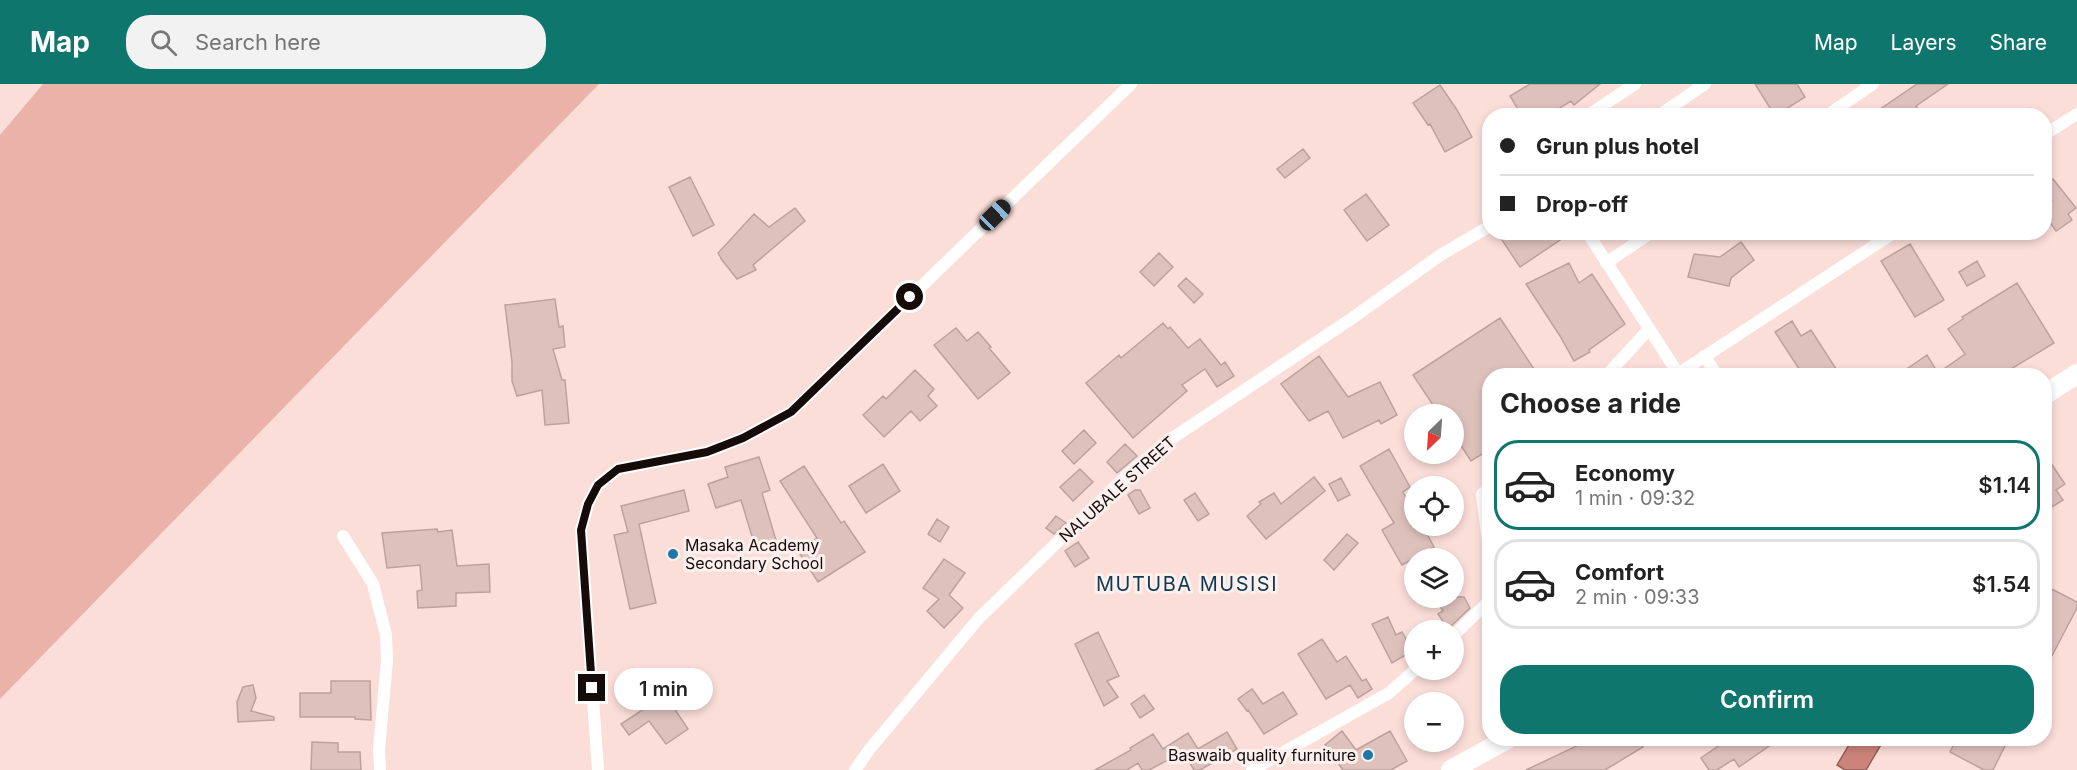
<!DOCTYPE html>
<meta charset="utf-8">
<style>
body{margin:0;font-family:Inter,sans-serif;background:#f2f2f2;color:#222;height:100vh;display:flex;flex-direction:column;font-size:22px;white-space:nowrap}
*{box-sizing:border-box;margin:0}
p{font-size:20px;color:#767676}
.icon{flex:none;width:33px;height:33px;fill:none;stroke:currentColor;stroke-width:2;stroke-linecap:round;stroke-linejoin:round}
.map{position:relative;flex:1;overflow:hidden}
.drawer{position:absolute;left:1482px;top:284px;width:570px;height:378px;display:flex;flex-direction:column;background:#fff;border-radius:24px;box-shadow:0 3px 9px #0003}
.drawer>*{flex:none}
.hud{position:absolute;left:1482px;top:24px;width:570px;height:132px;border-radius:24px;box-shadow:0 3px 9px #0003;display:grid;align-content:center;height:132px;padding:0 18px;background:#fff}
.needle{width:39px;rotate:205deg}
.tools{position:absolute;left:1404px;top:320px;display:grid;gap:12px}
.tools a{display:grid;place-items:center;width:60px;height:60px;border-radius:50%;background:#fff;box-shadow:0 3px 9px #0003;font-size:30px}
.end{position:absolute;width:27px;height:27px;margin:-14px;border:8px solid #150c0a;background:#fff;box-shadow:0 0 0 3px #fff}
.from{border-radius:50%}
.bubble{position:absolute;height:42px;border-radius:21px;background:#fff;box-shadow:0 3px 9px #0003;font-size:20px;font-weight:600;line-height:42px;text-align:center}
.car{position:absolute;width:18px;height:36px;margin:-18px -9px;border-radius:8px;box-shadow:0 0 4px 2px #0007;background:linear-gradient(#222 24%,#8ab4d8 0 40%,#222 0 76%,#8ab4d8 0 86%,#222 0)}
.hud b{display:flex;align-items:center;gap:21px;height:57px;font-size:22px}
.hud b+b{border-top:2px solid #e0e0e0}
.hud i{width:15px;height:15px;background:#222}
ul{padding:0;list-style:none}
li{display:flex;align-items:center;gap:18px;height:90px;margin:0 12px 9px;padding:0 6px;border:3px solid #e0e0e0;border-radius:24px}
li div{flex:1}
li b{display:block;font-size:22px}
li em{font-style:normal;font-weight:600}
li.selected{border-color:#0f766e}
li>.icon{width:54px;height:54px;stroke-width:1.5}
h2{padding:0 18px;font-size:27px;line-height:72px}
.cta{display:flex;gap:12px;margin-top:auto;padding:12px 18px}
.cta a{flex:1;height:69px;border-radius:24px;background:#0f766e;color:#fff;font-size:24px;font-weight:600;line-height:69px;text-align:center}
header{display:flex;align-items:center;gap:36px;box-sizing:border-box;height:84px;padding:0 30px;background:#0f766e;color:#fff}
header strong{font-size:28px}
nav{display:flex;gap:33px;margin-inline-start:auto;font-size:21px}
.search{width:420px;height:54px;background:#f2f2f2;display:flex;align-items:center;gap:15px;box-sizing:border-box;padding:0 21px;border-radius:24px;color:#767676;font-size:22px}
.map>svg:first-child{display:block}
</style>
<header>
<strong>Map</strong>
<div class="search"><svg class="icon" aria-label="search" viewBox="0 0 24 24"><circle cx="10" cy="10" r="6"/><path d="M15 15l6 6"/></svg>Search here</div>
<nav><a>Map</a><a>Layers</a><a>Share</a></nav>
</header>
<div class="map">
<svg width="2077" height="686" viewBox="0 0 2077 686">
<rect width="100%" height="100%" fill="#fcded9"/>
<path fill="#ebb2a9" d="M43,0H599L0,615V51Z"/>
<path fill="#cc847a" stroke="#956058" stroke-width="1.5" d="M1853,654H1885L1866,686H1845L1837,681Z"/>
<path fill="#dfc1bc" stroke="#bda19c" stroke-width="1.5" d="M1530,0H1600L1574,21L1571,17L1547,32H1522L1510,12Z
M1755,0H1797L1805,13L1775,32Z
M1917,0H1948L1916,22L1923,32H1870Z
M1440,1L1457,26L1472,53L1445,68L1430,40L1428,41L1413,19Z
M1303,65L1310,74L1285,94L1277,85Z
M690,93L714,141L693,152L669,103Z
M2053,95L2076,124L2068,130L2072,136L2056,147L2044,130V121L2052,116L2044,107V101Z
M1366,110L1389,141L1367,157L1344,126Z
M795,124L805,137L753,181L756,186L737,195L722,176L718,169L754,130L769,143Z
M1508,148H1572L1520,183L1500,153Z
M1741,158L1754,176L1731,194L1729,202L1688,193L1694,170L1720,173Z
M1910,160L1944,216L1915,233L1881,177Z
M1159,169L1173,183L1154,202L1140,188Z
M1977,177L1985,192L1967,202L1959,188Z
M1569,179L1579,199L1592,190L1625,240L1589,266L1590,268L1574,277L1560,252L1526,200Z
M1186,194L1203,210L1194,219L1178,202Z
M2017,199L2054,259L2001,291H1898L1927,271L1938,289L1965,270L1948,245L1963,235L1962,233Z
M555,215L559,243L563,242L565,263L553,265L562,296H565L569,339L545,341L542,306L517,312L512,297V278L505,221Z
M1500,234L1538,291H1490V365L1471,377L1454,351V330H1439L1413,291Z
M1792,237L1801,252L1811,246L1840,291H1803L1775,248Z
M1163,239L1168,245L1170,243L1188,264L1200,255L1221,281L1225,278L1234,292L1217,303L1205,285L1182,301L1187,307L1133,354L1086,299L1119,271L1121,274Z
M956,244L967,257L978,248L991,263L989,264L1010,289L978,315L934,261Z
M1319,272L1348,313L1380,298L1397,331L1381,340L1379,336L1343,354L1328,327L1309,337L1281,300Z
M915,286L934,305L928,312L937,322L920,337L911,327L884,353L863,331L883,312L886,315Z
M1084,346L1096,359L1074,380L1062,367Z
M1125,360L1137,372L1117,389L1107,378Z
M1389,365L1410,403L1403,408L1414,429V441H1422L1434,463L1402,481L1382,446L1394,439L1360,382Z
M2044,369L2065,400L2056,406L2063,416L2044,428Z
M759,373L770,406L762,409L778,463L757,469L741,416L716,424L708,400L728,393L725,383Z
M883,380L900,407L866,429L849,402Z
M804,382L841,439L844,437L865,468L818,498L798,467L817,454L780,397Z
M1080,385L1093,398L1073,417L1060,403Z
M1314,393L1325,407L1266,455L1247,432L1261,420L1259,418L1274,409L1281,420Z
M1341,394L1350,411L1338,417L1329,400Z
M684,406L689,427L639,440L656,519L630,525L614,451L628,448L621,422Z
M1135,406H1140L1150,424L1139,430L1128,411Z
M1195,409L1209,430L1198,437L1184,416Z
M1056,432L1066,439L1054,450L1046,444Z
M937,435L949,443L940,458L928,450Z
M437,445L438,448L452,446L457,482L489,480L490,508L456,509V522L418,524L417,507L422,506L420,481L387,484L382,449Z
M1347,450L1358,459L1334,486L1324,476Z
M1078,458L1089,474L1075,483L1065,467Z
M944,475L965,489L949,511L963,524L944,544L927,527L939,515L923,504Z
M2044,501L2077,518V524L2044,587Z
M1434,513H1464L1470,524L1448,545L1438,530L1443,527Z
M1388,533L1396,551L1402,548L1406,555L1414,549V566L1392,579L1372,540Z
M1098,548L1119,592L1107,597L1118,613L1104,622L1075,560Z
M1322,555L1337,578L1346,572L1362,597L1366,595L1372,605L1358,614L1350,601L1326,615L1298,570Z
M331,597H370L371,636L355,635V633H300V609H331Z
M253,601L256,614L251,627L274,633V636L238,638L237,618L243,603Z
M1252,605L1263,620L1283,608L1297,630L1264,650L1248,626L1247,627L1238,615Z
M1144,611L1154,625L1140,634L1131,620Z
M670,618L688,645L666,660L649,637L629,651L621,640L647,623Z
M1342,647L1356,666L1390,647L1407,677L1391,686H1343L1325,661Z
M1227,648L1237,665L1200,686H1194L1183,668L1149,686H1142L1138,679L1127,686H1095L1131,666L1130,664L1153,650L1163,665L1188,649L1198,665Z
M1580,654H1637L1643,663L1605,686H1526L1583,659Z
M1730,654H1781L1739,683L1734,675L1717,686H1709L1701,674Z
M1957,654H2009L1993,686H1984L1950,668Z
M312,658L338,659V668H360L361,686H311Z"/>
<g fill="none" stroke-linecap="round" stroke-linejoin="round">
<path stroke="#fff" stroke-width="12" d="M1591,32L1593,28L1635,0
M1658,32L1705,0
M1826,32L1873,0
M2044,51L2077,30
M1587,148L1679,291
M1606,179L1652,148
M1704,272L1717,291
M1678,290L1895,148
M1607,291L1649,245
M1490,404L1482,410L1490,475
M343,452L373,500L386,551L387,577L379,665L380,686
M1454,551L1490,516
M598,686L581,446L588,420L598,401L618,385L707,368L743,354L791,328L1131,0
M855,686L869,666L979,534L1127,391L1168,357L1351,235L1439,172L1490,142
M1252,686L1389,609L1416,585"/>
<path stroke="#fff" stroke-width="20" d="M2044,311L2077,290
M1451,686L1509,654"/>
</g>
<g fill="none" stroke-linecap="round" stroke-linejoin="round">
<path stroke="#150c0a" stroke-width="8" d="M592,604L581,446L588,420L598,401L618,385L707,368L743,354L791,328L910,213"/>
</g>
<g fill="#2076a6" stroke="#fcf0ee" stroke-width="2">
<circle cx="673" cy="470" r="6"/>
<circle cx="1368" cy="671" r="6"/>
</g>
<g text-anchor="middle" stroke-width="6" stroke-linejoin="round" paint-order="stroke">
<g font-size="16" fill="#150c0a" stroke="#fcf0ee">
<text transform="translate(1117 405) rotate(-42)" y="6">NALUBALE STREET</text>
</g>
<g font-size="16" fill="#150c0a" stroke="#fcf0ee" text-anchor="start">
<text x="685" y="467">Masaka Academy<tspan x="685" dy="18">Secondary School</tspan></text>
<text x="1356" y="677" text-anchor="end">Baswaib quality furniture</text>
</g>
<g font-size="20" letter-spacing="1.5" fill="#123951" stroke="#fcf0ee">
<text x="1187" y="507">MUTUBA MUSISI</text>
</g>
</g>
</svg>
<div class="tools">
<a><svg class="needle" viewBox="-14 -14 28 28"><path d="M0-13l5 13h-10z" fill="#e53935"/><path d="M0 13l5-13h-10z" fill="#767676"/></svg></a>
<a><svg class="icon" aria-label="locate" viewBox="0 0 24 24"><circle cx="12" cy="12" r="6"/><path d="M12 2v4M12 18v4M2 12h4M18 12h4"/></svg></a>
<a><svg class="icon" aria-label="layers" viewBox="0 0 24 24"><path d="M12 4l9 5-9 5-9-5zM3 14l9 5 9-5"/></svg></a>
<a>+</a>
<a>−</a>
</div>
<i class="end from" style="left:910px;top:213px"></i>
<i class="end" style="left:592px;top:604px"></i>
<div class="bubble" style="left:614px;top:584px;width:99px">1 min</div>
<i class="car" style="left:995px;top:131px;rotate:46deg"></i>
<div class="hud">
<b><i class="from"></i>Grun plus hotel</b>
<b><i></i>Drop-off</b>
</div>
<section class="drawer">
<h2>Choose a ride</h2>
<ul>
<li class="selected"><svg class="icon" aria-label="car" viewBox="0 0 24 24"><path d="M5 17H2v-5l4-1 3-4h7l3 4 3 1v5h-3M9 17h6M6 11h13"/><circle cx="7" cy="17" r="2"/><circle cx="17" cy="17" r="2"/></svg><div><b>Economy</b><p>1 min · 09:32</p></div><em>$1.14</em></li>
<li><svg class="icon" aria-label="car" viewBox="0 0 24 24"><path d="M5 17H2v-5l4-1 3-4h7l3 4 3 1v5h-3M9 17h6M6 11h13"/><circle cx="7" cy="17" r="2"/><circle cx="17" cy="17" r="2"/></svg><div><b>Comfort</b><p>2 min · 09:33</p></div><em>$1.54</em></li>
</ul>
<div class="cta"><a>Confirm</a></div>
</section>
</div>
